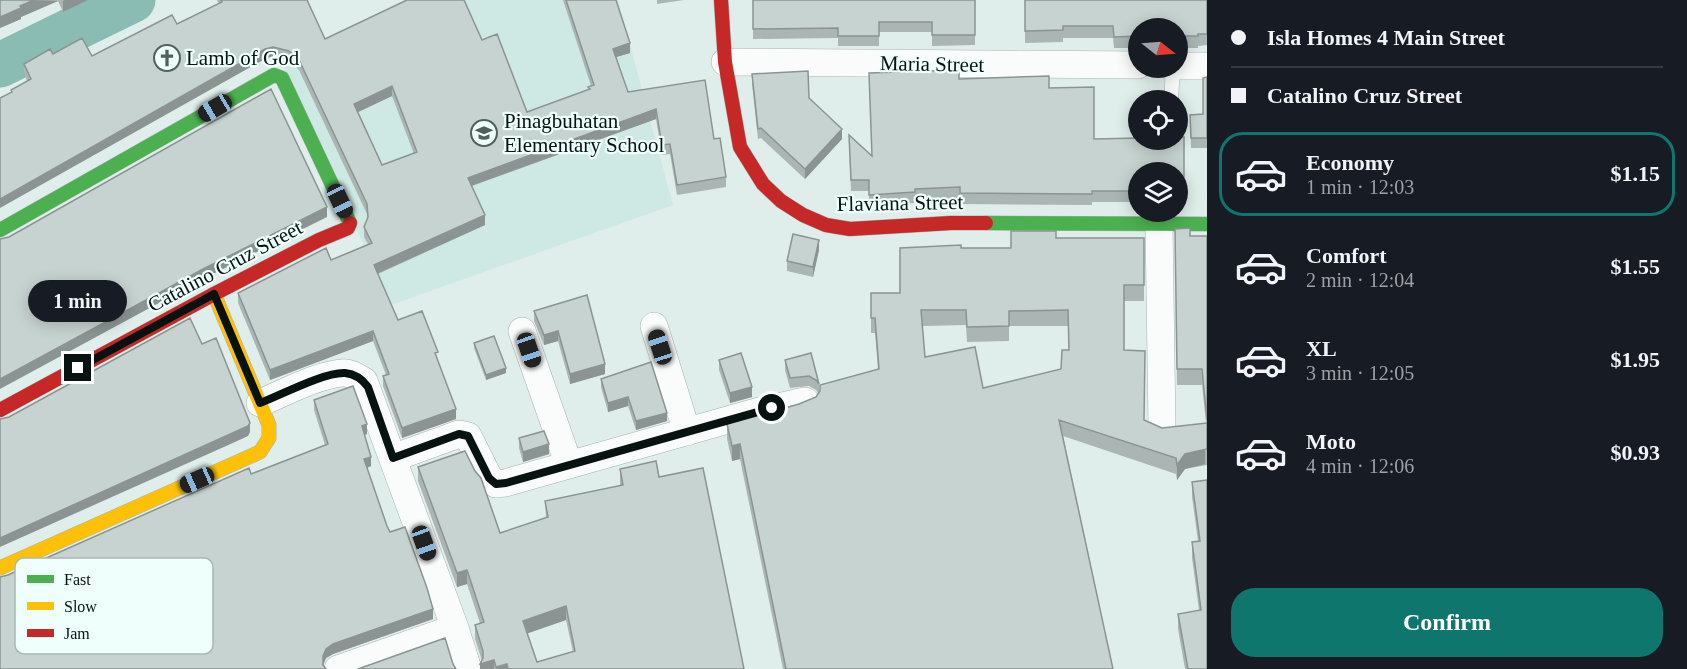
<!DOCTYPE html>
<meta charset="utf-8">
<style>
body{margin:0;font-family:Georgia,serif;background:#242831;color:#f1f3f6;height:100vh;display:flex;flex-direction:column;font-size:22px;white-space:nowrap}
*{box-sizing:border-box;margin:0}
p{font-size:20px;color:#9ea1a6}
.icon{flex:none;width:33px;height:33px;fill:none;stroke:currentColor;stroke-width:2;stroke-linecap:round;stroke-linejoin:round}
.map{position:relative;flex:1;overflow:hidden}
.sheet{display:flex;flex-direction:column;background:#171b24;width:480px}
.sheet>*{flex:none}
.top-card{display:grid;align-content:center;height:132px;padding:0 24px;background:#171b24}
.needle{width:39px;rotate:107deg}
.tools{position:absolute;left:1128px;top:18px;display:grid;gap:12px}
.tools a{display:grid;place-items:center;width:60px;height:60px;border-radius:50%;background:#171b24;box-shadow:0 3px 15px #0003;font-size:30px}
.end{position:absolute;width:27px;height:27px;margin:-14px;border:8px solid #081210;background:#fff;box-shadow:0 0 0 3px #fff}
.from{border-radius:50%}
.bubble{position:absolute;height:42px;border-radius:21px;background:#171b24;box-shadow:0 3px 15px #0003;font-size:20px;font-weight:700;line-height:42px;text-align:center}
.car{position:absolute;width:18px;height:36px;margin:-18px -9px;border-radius:8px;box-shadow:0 0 4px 2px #0007;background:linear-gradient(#222 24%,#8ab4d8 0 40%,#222 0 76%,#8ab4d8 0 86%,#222 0)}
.top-card b{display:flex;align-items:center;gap:21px;height:57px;font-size:22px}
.top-card b+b{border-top:2px solid #363941}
.top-card i{width:15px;height:15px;background:#f1f3f6}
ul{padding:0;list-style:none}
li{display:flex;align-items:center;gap:18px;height:84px;margin:0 12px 9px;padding:0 12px;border:3px solid transparent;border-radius:24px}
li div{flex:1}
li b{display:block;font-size:22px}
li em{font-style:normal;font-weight:700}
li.current{border-color:#0f766e}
li>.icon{width:54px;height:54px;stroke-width:1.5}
.action{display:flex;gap:12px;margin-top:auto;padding:12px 24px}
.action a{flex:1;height:69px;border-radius:24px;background:#0f766e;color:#fff;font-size:24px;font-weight:700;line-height:69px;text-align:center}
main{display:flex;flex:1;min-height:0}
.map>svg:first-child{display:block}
</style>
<main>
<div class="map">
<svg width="1207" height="669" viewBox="0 0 1207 669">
<rect width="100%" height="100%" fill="#dfeeeb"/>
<path fill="#cee9e4" d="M405,0H618L673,205L391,305L281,62Z"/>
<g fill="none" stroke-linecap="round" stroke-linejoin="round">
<path stroke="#8bbcb4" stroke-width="45" d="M0,65L133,0"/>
<defs>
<path id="lane" d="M1171,100L1173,68"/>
<path id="street" d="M725,62L1138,65
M1178,66H1207
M1159,225L1162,428
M654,326L687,432
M522,331L569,465
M260,403C284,393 317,375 342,373C350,372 357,377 364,381L455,628L468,669
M393,458L459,434L468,436L489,478L496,484L505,483L756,412L805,401
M338,669L455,628"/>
<path id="fast" d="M986,223L1207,224
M0,230L274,75L282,78L350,223"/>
<path id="slow" d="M0,568L260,452L269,438V425L214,294"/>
<path id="jam" d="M721,0L725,62L740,147L763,184L781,201L803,215L826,225L850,229L951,223H986
M0,410L214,294L319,240L348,228L350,223"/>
</defs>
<use href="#lane" stroke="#a7b3b1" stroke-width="15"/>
<use href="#street" stroke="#a7b3b1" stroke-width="28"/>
<use href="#fast" stroke="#a7b3b1" stroke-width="15"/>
<use href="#slow" stroke="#a7b3b1" stroke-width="15"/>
<use href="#jam" stroke="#a7b3b1" stroke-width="15"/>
<use href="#lane" stroke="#fafcfc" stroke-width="14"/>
<use href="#street" stroke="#fafcfc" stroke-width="27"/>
<use href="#fast" stroke="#4caf50" stroke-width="14"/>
<use href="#slow" stroke="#ffc107" stroke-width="14"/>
<use href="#jam" stroke="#c62828" stroke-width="14"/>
</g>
<path fill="#abb5b4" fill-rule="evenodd" d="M0,0H88L63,12L58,1L21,17V19L0,28Z
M217,0H307L325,39L482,40L527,112L588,90V87L591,86L563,0H616L630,53L616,57L628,92L714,139L726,177V187L677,195L670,154L662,155L656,119L472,186L485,225L378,274L398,320L438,361L456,419L402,438L383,386V376L386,375L373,341L270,380L238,303V293L331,260L368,244L364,237V227L367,219V214L299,70L289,60L273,56L265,59L11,92V90L27,81L24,73V64L53,54L92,56L177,24L219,4ZM392,96L414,154L382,165L358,112Z
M657,0H684L657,4Z
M753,0H975V45L932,46V32H879V46H838V38L753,39Z
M1025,0H1207V45L1198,46V48H1178V28H1138V48H1114L1113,38H1063V42L1025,43Z
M752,74L809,98L842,139L805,179L761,138L758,139L752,84Z
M1207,77V148H1191L1190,115L1203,114Z
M959,79L1049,88L1094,139L1171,140L1184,137V202H1178V172H1138V202H1092V205L960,204V198L915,200V203L869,206V191H851L849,146L871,156Z
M1175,229L1190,236H1207V465L1185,469L1177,480L1176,474L1063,436L1113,669H783L740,459L732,461L727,439V424L739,420V418L763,414L799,404L816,397L818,393L816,390L809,386L790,388L785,370V360L811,353L819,384V392L878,370L875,333H871V293H900L961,248H1011L1056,238H1144V301H1124V350L1144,420L1162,428L1206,423L1202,385H1177ZM966,325L967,342L1009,341V326H1068L1069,350L1061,369L983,388L925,357L922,326Z
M819,250L813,277L787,271V261Z
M534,311L605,374L570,384L558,341L544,345L534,321Z
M474,343L506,373L486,380L474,348Z
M719,360L752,397L730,403L719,370Z
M601,379L667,421L636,430L628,406L608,412L601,387Z
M314,400L367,434L364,435L371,466L367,468L387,526L433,619L333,654L326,658L323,664L8,575L251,474L325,445L314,410Z
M519,438L549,454L523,462L519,448Z
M418,467L500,533L546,518L545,501L620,486V469L659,477L744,669H480L482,661L475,639V625L480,623L467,584L457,587L418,481ZM566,620L573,652L537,662L527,633Z
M1207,480V669H1185L1178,629V614L1199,610L1192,558V542L1198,541L1192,497V482Z"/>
<path fill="#8b9492" d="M34,0L58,1L21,17V19L0,28V17L20,6Z
M65,0H88L63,12V1Z
M630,43V53L613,58V49Z
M273,47V56L265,59L0,208V199L265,49Z
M392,86V96L354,114V104Z
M656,109V119L468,187V178Z
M842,129V139L805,179V169Z
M327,207V217L205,278L0,389V379L205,268Z
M485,215V225L374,275V265Z
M819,240V250L813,277V267Z
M373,331V341L270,380V370Z
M558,331V341L544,345V335Z
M605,364V374L570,384V374Z
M506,368V373L486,380V375Z
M752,387V397L730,403V393Z
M628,397V406L608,412V403Z
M456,409V419L402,438V428Z
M667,413V421L636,430V421Z
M250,423V432L248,436L235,442L0,547V538Z
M367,424V434L362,436V426Z
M549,444V454L523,462V452Z
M740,444V459L732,461V446Z
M1205,449V464L1185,469L1177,480V465L1185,454Z
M371,457V466L364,469V459Z
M467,570V584L457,587V573Z
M566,606V620L523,635V621Z
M433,609V619L333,654L326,658L323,666V656L326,649L333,644Z
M494,660V669H480V664Z
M507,664V669H496V667Z"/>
<path fill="#c7d3d1" stroke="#8b9492" stroke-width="1.5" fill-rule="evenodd" d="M0,0H34L20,6L21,8L0,17Z
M221,0H307L325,39L407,0H464L482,40L497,34L527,112L590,89L588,87L594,85L566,0H616L630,43L613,49L628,92L705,80L714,139L720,138L726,177L677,185L670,144L662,145L656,109L468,178L485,215L374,265L398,320L422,311L438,352L435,353L456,409L402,428L383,376L389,374L373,331L270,370L238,293L326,248L331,260L372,243L364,227L368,217L367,204L299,60L289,51L273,47L265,49L0,199V98L12,92L11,90L31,79L24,64L50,49L53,54L82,38L92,56L172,15L177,24L222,2ZM392,86L417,152L382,165L354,104Z
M753,0H975V35H932V22H879V36H838V28L753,29Z
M1025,0H1207V34H1198V36H1178V28H1138V36L1114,37L1113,26H1063V30L1025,31Z
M959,70V79L1049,76V88L1094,87V139L1138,138V140H1178V137H1184V191H1178V172H1138V191H1092V194L960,193V187L915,189V192L869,195V180H851L849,135L872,156L869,73Z
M808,71L809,98L842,129L805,169L761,128L758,129L752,74Z
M1207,77V138H1191L1190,115L1203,114V78Z
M271,89L327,207L205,268L0,379V239L9,237Z
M1190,228V236H1207V420L1202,369H1177L1175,229Z
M1011,231H1056V238H1144V285H1124V350L1145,351L1144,420L1162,428L1207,423V449L1185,454L1177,465L1176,458L1059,420L1113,669H786L740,444L732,446L727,424L740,420L739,418L760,412L762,411L763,414L799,404L816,397L820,391V385L879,369L875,318H871V293H900V248L961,245V248H1011ZM921,310H966L967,327L1009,326V311L1068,310L1069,350H1062L1061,369L983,388L975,347L925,357Z
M793,234L819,240L813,267L787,261Z
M587,295L605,364L570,374L558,331L544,335L534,311Z
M190,318L202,344L216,338L250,423L248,426L0,538V419L9,417Z
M494,336L506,368L486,375L474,343Z
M741,353L752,387L730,393L719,360Z
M811,353L819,384L816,380L809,376L790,378L785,360Z
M651,362L667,413L636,421L628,397L608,403L601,379Z
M353,386L367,424L362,426L371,457L364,459L387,526L390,532L405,527L427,588L433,609L333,644L326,649L323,656V665L326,669H0V577L8,575L249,468L251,474L328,444L314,400Z
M544,431L549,444L523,452L519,438Z
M465,451L475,471L481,478L500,533L548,517L545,501L623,485L620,469L656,461L659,477L703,468L744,669H508L507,664L496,667L494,660L480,664L483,658V651L475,625L484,622L467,570L457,573L418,467ZM566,606L575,651L537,662L523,621Z
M1207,480V669H1188L1178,614L1201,610L1192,542L1200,541L1192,482Z
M445,638L453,664L456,669H358Z"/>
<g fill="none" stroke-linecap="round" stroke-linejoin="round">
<path stroke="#081210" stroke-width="8" d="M78,368L214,294L260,403C281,395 324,372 345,373C355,374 363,380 368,387L393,458L459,434L468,436L489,478L496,484L506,483L772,408"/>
</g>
<defs>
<symbol id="church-ring" viewBox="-11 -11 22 22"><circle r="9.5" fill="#eefffc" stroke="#535f5d" stroke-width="1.5"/><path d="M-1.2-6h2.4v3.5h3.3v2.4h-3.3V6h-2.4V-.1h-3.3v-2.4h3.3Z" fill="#535f5d"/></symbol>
<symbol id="school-ring" viewBox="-11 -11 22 22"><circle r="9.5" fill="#eefffc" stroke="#535f5d" stroke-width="1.5"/><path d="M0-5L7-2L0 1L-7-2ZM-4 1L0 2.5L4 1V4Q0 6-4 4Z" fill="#535f5d"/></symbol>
</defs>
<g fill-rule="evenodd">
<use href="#church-ring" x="152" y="43" width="30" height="30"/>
<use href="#school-ring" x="469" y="118" width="30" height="30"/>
</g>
<g text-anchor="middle" stroke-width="4.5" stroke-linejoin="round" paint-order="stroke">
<g font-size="21" fill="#081210" stroke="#eefffc" text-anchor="start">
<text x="186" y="65">Lamb of God</text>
<text x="504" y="128">Pinagbuhatan<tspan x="504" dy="24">Elementary School</tspan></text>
</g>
<g font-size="21" fill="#081210" stroke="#eefffc">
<text transform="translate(932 64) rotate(1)" y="7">Maria Street</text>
<text transform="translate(900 203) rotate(-1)" y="7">Flaviana Street</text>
<text transform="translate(225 266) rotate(-28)" y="7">Catalino Cruz Street</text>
</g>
</g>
<rect x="15" y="558" width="198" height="96" rx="9" fill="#eefffc" stroke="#a9b8b5" stroke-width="1.5"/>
<rect x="27" y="575" width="27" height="8" fill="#4caf50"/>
<rect x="27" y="602" width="27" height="8" fill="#ffc107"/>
<rect x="27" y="629" width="27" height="8" fill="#c62828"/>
<g font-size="16" fill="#081210">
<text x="64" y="585">Fast</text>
<text x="64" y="612">Slow</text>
<text x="64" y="639">Jam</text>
</g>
</svg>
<div class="tools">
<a><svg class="needle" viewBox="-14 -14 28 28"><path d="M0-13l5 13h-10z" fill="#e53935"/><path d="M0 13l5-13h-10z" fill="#9ea1a6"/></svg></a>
<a><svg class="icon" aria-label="locate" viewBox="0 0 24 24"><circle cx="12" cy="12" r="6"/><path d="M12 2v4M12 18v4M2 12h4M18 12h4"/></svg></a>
<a><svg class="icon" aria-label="layers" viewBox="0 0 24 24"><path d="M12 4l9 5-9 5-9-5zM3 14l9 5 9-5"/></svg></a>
</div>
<i class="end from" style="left:772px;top:408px"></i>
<i class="end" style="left:78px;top:368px"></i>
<div class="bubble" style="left:28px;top:280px;width:99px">1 min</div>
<i class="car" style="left:215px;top:108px;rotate:240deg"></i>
<i class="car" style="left:340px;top:201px;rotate:155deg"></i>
<i class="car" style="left:660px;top:347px;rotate:342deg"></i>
<i class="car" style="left:529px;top:350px;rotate:161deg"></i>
<i class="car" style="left:197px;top:480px;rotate:246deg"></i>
<i class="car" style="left:424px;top:543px;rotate:160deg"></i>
</div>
<section class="sheet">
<div class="top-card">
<b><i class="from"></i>Isla Homes 4 Main Street</b>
<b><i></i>Catalino Cruz Street</b>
</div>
<ul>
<li class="current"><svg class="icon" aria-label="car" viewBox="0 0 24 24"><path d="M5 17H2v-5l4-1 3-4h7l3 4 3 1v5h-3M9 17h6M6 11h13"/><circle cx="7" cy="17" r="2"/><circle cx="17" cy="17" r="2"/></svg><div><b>Economy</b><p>1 min · 12:03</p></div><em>$1.15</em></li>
<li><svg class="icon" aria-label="car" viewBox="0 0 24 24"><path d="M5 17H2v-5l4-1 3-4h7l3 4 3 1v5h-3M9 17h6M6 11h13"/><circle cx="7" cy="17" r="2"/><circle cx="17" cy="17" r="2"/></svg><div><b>Comfort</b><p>2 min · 12:04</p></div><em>$1.55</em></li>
<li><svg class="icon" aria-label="car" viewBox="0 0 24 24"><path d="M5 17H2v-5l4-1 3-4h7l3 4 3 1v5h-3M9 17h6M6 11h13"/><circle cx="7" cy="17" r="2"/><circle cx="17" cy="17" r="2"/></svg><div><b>XL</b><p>3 min · 12:05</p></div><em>$1.95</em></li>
<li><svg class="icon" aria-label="car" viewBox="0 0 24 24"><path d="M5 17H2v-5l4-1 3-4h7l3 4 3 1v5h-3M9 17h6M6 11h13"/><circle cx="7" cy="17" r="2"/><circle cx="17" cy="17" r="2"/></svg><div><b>Moto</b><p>4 min · 12:06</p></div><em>$0.93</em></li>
</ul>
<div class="action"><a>Confirm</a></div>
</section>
</main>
